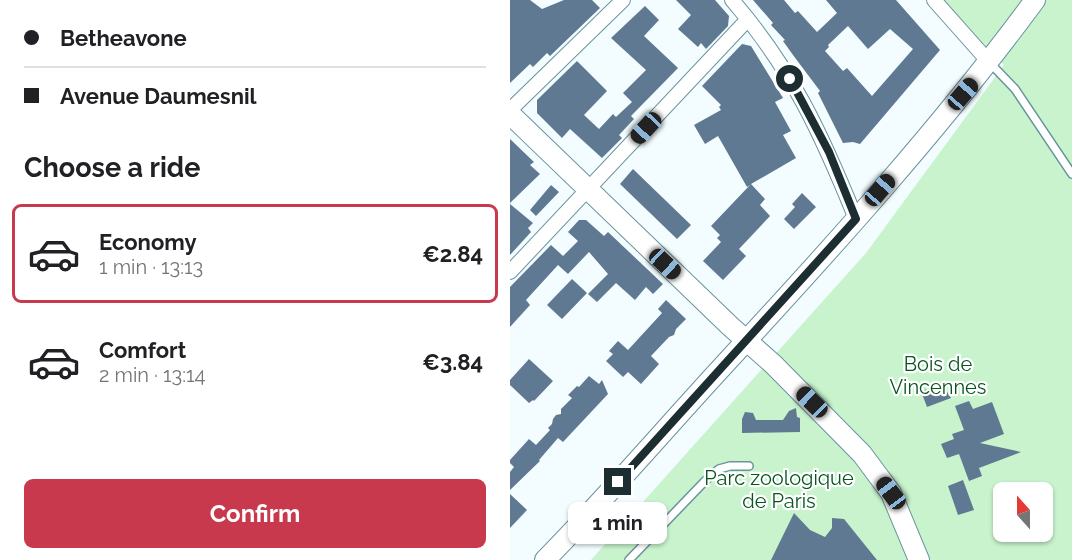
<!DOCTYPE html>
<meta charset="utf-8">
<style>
body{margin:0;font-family:Raleway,sans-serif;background:#f6f6f6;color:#202124;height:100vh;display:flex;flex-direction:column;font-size:22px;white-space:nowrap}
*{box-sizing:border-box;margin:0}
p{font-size:20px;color:#757577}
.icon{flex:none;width:33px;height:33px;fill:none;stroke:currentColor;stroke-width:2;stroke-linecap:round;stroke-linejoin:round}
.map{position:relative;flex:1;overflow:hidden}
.panel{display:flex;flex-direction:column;background:#fff;width:510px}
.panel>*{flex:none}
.top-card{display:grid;align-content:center;height:132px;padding:0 24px;background:#fff}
.needle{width:39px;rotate:339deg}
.buttons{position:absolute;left:483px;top:482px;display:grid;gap:12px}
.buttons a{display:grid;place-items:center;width:60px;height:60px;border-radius:9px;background:#fff;box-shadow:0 2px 4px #0004;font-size:30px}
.end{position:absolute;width:27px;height:27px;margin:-14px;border:8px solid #1c2e32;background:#fff;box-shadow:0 0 0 3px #fff}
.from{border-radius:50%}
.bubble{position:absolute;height:42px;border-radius:9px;background:#fff;box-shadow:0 2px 4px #0004;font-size:20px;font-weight:700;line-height:42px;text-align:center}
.car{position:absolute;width:18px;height:36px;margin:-18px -9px;border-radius:8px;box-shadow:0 0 4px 2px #0007;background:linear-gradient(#222 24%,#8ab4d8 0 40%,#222 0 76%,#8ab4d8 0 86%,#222 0)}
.top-card b{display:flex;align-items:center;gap:21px;height:57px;font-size:22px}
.top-card b+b{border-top:2px solid #e0e0e0}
.top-card i{width:15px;height:15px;background:#202124}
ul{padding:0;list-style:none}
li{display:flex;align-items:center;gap:18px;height:99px;margin:0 12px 9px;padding:0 12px;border:3px solid transparent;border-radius:9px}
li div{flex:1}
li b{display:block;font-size:22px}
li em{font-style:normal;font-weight:700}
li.active{border-color:#c9394d}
li>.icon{width:54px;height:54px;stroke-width:1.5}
h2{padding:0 24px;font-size:27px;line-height:72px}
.primary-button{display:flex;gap:12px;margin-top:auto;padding:12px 24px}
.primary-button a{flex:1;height:69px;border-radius:9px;background:#c9394d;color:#fff;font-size:24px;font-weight:700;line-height:69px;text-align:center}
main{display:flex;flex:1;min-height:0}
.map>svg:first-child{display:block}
</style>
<main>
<section class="panel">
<div class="top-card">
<b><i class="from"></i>Betheavone</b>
<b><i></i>Avenue Daumesnil</b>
</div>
<h2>Choose a ride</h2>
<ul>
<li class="active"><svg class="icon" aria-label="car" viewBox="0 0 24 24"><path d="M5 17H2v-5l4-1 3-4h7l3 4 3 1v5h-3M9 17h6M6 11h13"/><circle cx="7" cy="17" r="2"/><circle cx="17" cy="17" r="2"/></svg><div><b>Economy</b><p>1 min · 13:13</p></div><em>€2.84</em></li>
<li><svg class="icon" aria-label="car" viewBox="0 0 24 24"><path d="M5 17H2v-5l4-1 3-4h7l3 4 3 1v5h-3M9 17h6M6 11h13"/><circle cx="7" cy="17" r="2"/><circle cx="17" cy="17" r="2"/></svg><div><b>Comfort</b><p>2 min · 13:14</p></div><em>€3.84</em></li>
</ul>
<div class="primary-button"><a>Confirm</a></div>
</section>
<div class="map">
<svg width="562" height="560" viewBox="0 0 562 560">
<rect width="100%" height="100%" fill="#f3fcfe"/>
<path fill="#c8f3cd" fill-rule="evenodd" d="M433,0H562V560H81L356,253L494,65L466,38ZM494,492H532V531H494Z"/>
<path fill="#5f7992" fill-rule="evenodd" d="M0,0H20L32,9L54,0H82L90,8L40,56L37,53L23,67L20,64L0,83Z
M166,0H205L219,16L218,26L196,49L191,43L188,47L168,29L181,15Z
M243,0H274L285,13L288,11L307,32L327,13L316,0H386L430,50L350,144L343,142L333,143L308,93L310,91L283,55L273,41L275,40L261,25L263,23ZM338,26L358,49L380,29L403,49L362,96L337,68L333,71L315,51L319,47L318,45Z
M135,6L149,20L134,36L168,68L121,116L124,119L109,135L112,138L92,158L60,129L52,138L27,113V100L67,61L97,91L74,115L89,129L103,114L106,117L122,102L113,93L136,70L101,38Z
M232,44L241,46L273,98L265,102L281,131L273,135L286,158L241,184L255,199L250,205L260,216L229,249L236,256L213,280L193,261L211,242L207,238L210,235L201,226L240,185L237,187L208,136L195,144L184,125L211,110L209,107L211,105L192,86Z
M0,139L24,162L20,165L30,174L0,203Z
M123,169L181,225L167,239L110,184Z
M41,185L49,192L26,216L20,210Z
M292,193L306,207L284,229L274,219L285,207L282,204Z
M0,204L23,223L18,228L21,232L0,255Z
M69,220H76L94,236L98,232L153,284L143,294L136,287L125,300L106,283L87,302L78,294L98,274L79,252L58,274L48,265L16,300L20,305L0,327V287L41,245L53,256L68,241L58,232Z
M62,279L77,293L52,319L37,305Z
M156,300L176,319L166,329L164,335L159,337L141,356L149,364L131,384L118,372L113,377L96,361L103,354L99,351L108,341L118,350L152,313L148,309Z
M19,359L43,381L24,401L23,400L19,403L0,385V380Z
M79,376L89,384L92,380L98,394L53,442L48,438L29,460L30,461L0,490V472L4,467L0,463V460L19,439L26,445L40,430L38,428L42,424L43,419L46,415L51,414V409L62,398L58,395L67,386L69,387Z
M432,384L441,398L417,407L411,391Z
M459,401L463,409L482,402L494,434L470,443L511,452L469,468L472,476L459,481L449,454L437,458L431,444L444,439L442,434L454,430L445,406Z
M286,408L287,417L290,418V432L232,433V419L235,412L243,413L246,420H273L279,411Z
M453,480L464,510L448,515L438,486Z
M0,494L17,510L0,528Z
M284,513L300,530L315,537L322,528V518L334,519L367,560H261Z"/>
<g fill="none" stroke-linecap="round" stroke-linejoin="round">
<defs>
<path id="lane" d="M480,63L505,89L562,174
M119,560L195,481L209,469L220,466H239"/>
<path id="street" d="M222,0C282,69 312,135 346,219
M424,0L479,62
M0,110L113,0
M0,272L238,19"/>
<path id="secondary" d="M0,114L220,326L263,364L352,454L381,493L409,560
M35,560C97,497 154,430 213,366C322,248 430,129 525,0"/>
</defs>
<use href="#lane" stroke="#69949d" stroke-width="10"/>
<use href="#street" stroke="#69949d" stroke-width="16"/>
<use href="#secondary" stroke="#69949d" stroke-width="22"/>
<use href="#lane" stroke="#fff" stroke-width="7"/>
<use href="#street" stroke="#fff" stroke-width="14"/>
<use href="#secondary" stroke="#fff" stroke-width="20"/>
</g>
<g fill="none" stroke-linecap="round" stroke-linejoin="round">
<path stroke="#1c2e32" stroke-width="8" d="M108,482L346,219L319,152L280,79"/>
</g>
<g text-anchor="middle" stroke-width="4.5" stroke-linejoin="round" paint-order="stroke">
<g font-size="20" fill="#07541f" stroke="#fff">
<text x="428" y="371">Bois de<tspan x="428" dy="23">Vincennes</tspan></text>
<text x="269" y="485">Parc zoologique<tspan x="269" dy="23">de Paris</tspan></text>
</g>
</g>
</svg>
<div class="buttons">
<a><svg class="needle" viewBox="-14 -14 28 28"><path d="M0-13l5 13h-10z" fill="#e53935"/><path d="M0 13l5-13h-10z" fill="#757577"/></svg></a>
</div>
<i class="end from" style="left:280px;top:79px"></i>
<i class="end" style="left:108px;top:482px"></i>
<div class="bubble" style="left:58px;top:502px;width:99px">1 min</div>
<i class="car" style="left:453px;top:94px;rotate:41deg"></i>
<i class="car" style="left:136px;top:128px;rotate:223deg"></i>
<i class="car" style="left:370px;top:190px;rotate:41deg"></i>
<i class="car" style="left:155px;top:264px;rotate:133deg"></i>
<i class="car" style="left:302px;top:402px;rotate:314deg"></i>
<i class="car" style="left:381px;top:493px;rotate:323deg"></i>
</div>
</main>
